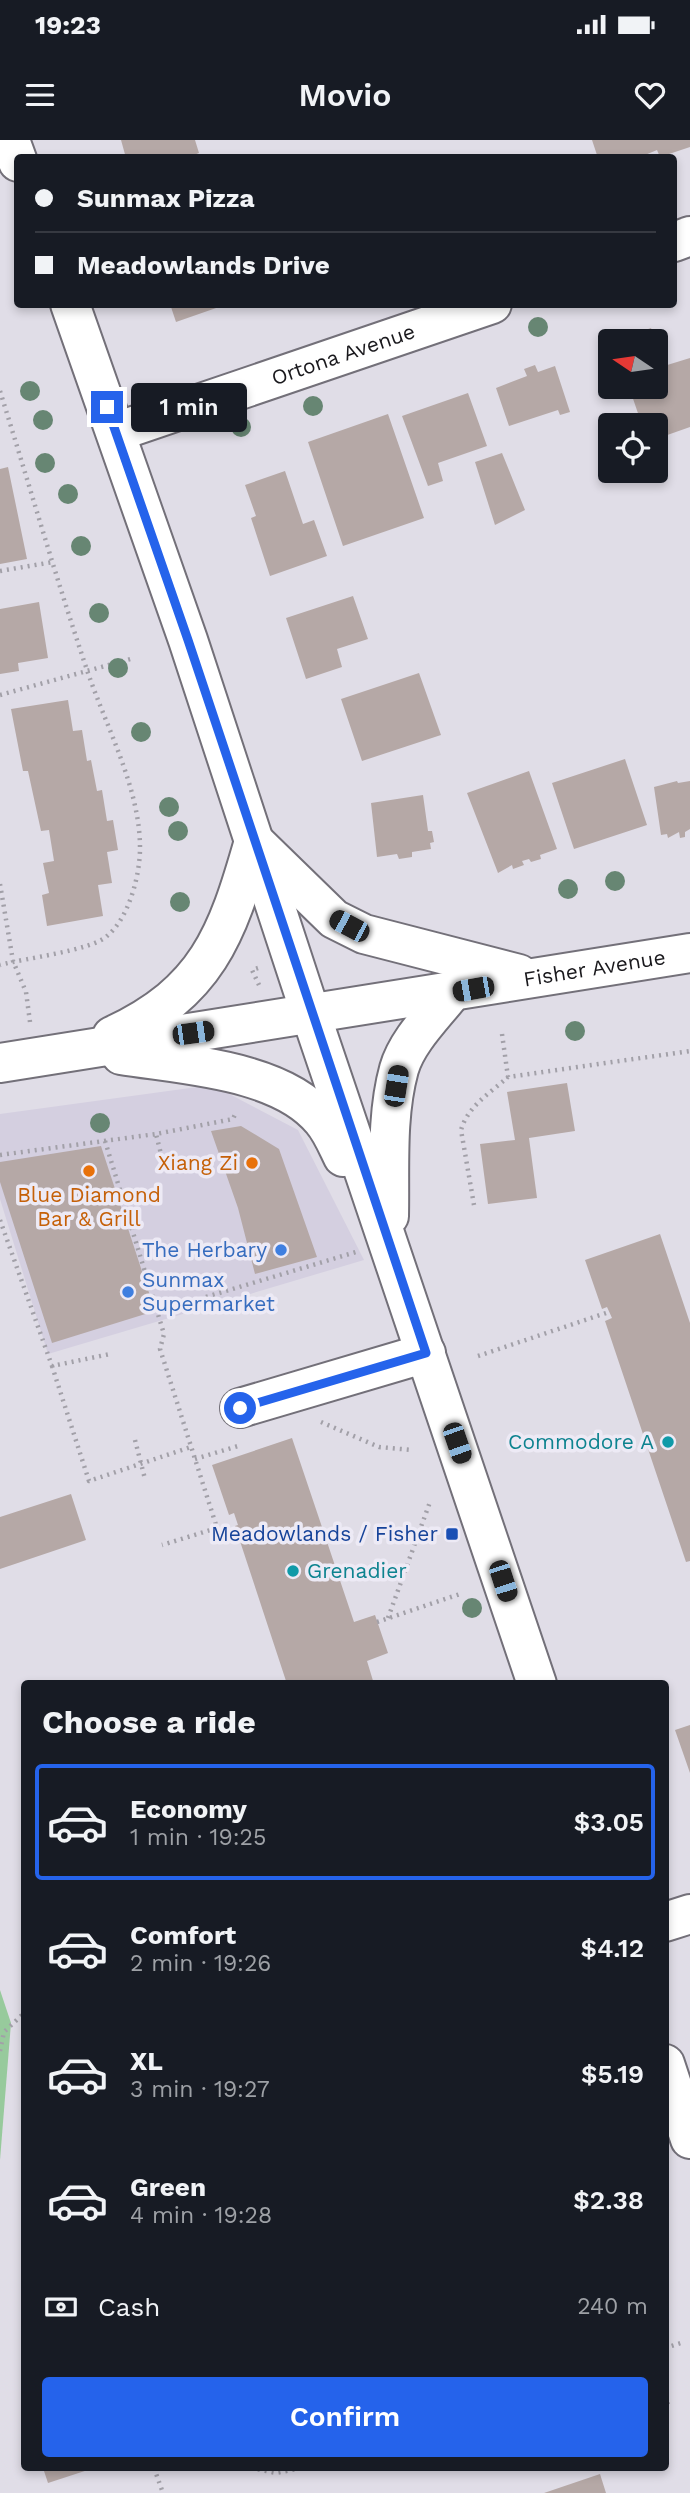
<!DOCTYPE html>
<meta charset="utf-8">
<style>
body{margin:0;font-family:"Work Sans",sans-serif;background:#242831;color:#f1f3f6;height:100vh;display:flex;flex-direction:column;font-size:26px;white-space:nowrap}
*{box-sizing:border-box;margin:0}
p{font-size:23px;color:#9ea1a6}
.icon{flex:none;width:38px;height:38px;fill:none;stroke:currentColor;stroke-width:2;stroke-linecap:round;stroke-linejoin:round}
.map{position:relative;flex:1;overflow:hidden}
.details{position:absolute;left:21px;top:1540px;width:648px;height:791px;display:flex;flex-direction:column;background:#171b24;border-radius:7px;box-shadow:0 4px 10px #0003}
.details>*{flex:none}
.banner{position:absolute;left:14px;top:14px;width:663px;height:154px;border-radius:7px;box-shadow:0 4px 10px #0003;display:grid;align-content:center;height:154px;padding:0 21px;background:#171b24}
.needle{width:46px;rotate:283deg}
.buttons{position:absolute;left:598px;top:189px;display:grid;gap:14px}
.buttons a{display:grid;place-items:center;width:70px;height:70px;border-radius:7px;background:#171b24;box-shadow:0 4px 10px #0003;font-size:35px}
.end{position:absolute;width:32px;height:32px;margin:-16px;border:9px solid #2563eb;background:#fff;box-shadow:0 0 0 4px #fff}
.from{border-radius:50%}
.bubble{position:absolute;height:49px;border-radius:7px;background:#171b24;box-shadow:0 4px 10px #0003;font-size:23px;font-weight:600;line-height:49px;text-align:center}
.car{position:absolute;width:21px;height:42px;margin:-21px -10px;border-radius:9px;box-shadow:0 0 5px 2px #0007;background:linear-gradient(#222 24%,#8ab4d8 0 40%,#222 0 76%,#8ab4d8 0 86%,#222 0)}
.banner b{display:flex;align-items:center;gap:24px;height:66px;font-size:26px}
.banner b+b{border-top:2px solid #363941}
.banner i{width:18px;height:18px;background:#f1f3f6}
ul{padding:0;list-style:none}
li{display:flex;align-items:center;gap:21px;height:116px;margin:0 14px 10px;padding:0 7px;border:4px solid transparent;border-radius:7px}
li div{flex:1}
li b{display:block;font-size:26px}
li em{font-style:normal;font-weight:600}
li.current{border-color:#2563eb}
li>.icon{width:63px;height:63px;stroke-width:1.5}
h2{padding:0 21px;font-size:32px;line-height:84px}
.pay{display:flex;align-items:center;gap:18px;height:77px;padding:0 21px;font-size:26px}
.pay p{margin-inline-start:auto}
.action{display:flex;gap:14px;margin-top:auto;padding:14px 21px}
.action a{flex:1;height:80px;border-radius:7px;background:#2563eb;color:#fff;font-size:28px;font-weight:600;line-height:80px;text-align:center}
.status{display:flex;justify-content:space-between;align-items:center;height:49px;padding:0 35px;background:#171b24;direction:ltr}
.status svg{height:19px;fill:currentColor}
header{display:flex;justify-content:space-between;align-items:center;height:91px;padding:0 21px;background:#171b24;font-size:32px;font-weight:600}
.map>svg:first-child{display:block}
</style>
<div class="status"><b>19:23</b><svg viewBox="0 0 49 12"><path d="M0 12V9h3v3zM5 12V6h3v6zM10 12V3h3v9zM15 12V0h3v12zM26 1h20v11H26zM47 4h2v5h-2z"/></svg></div>
<header><svg class="icon" aria-label="menu" viewBox="0 0 24 24"><path d="M4 6h16M4 12h16M4 18h16"/></svg>Movio<svg class="icon" aria-label="heart" viewBox="0 0 24 24"><path d="M12 20l-8-8c-3-5 5-10 8-4 3-6 11-1 8 4z"/></svg></header>
<div class="map">
<svg width="690" height="2353" viewBox="0 0 690 2353">
<rect width="100%" height="100%" fill="#e0dde7"/>
<path fill="#d4cfe0" d="M212,945L298,990L364,1120L48,1214L0,1059V974Z"/>
<path fill="#97ca9c" d="M0,1850L11,1883L0,2020Z"/>
<path fill="#b5a8a6" d="M121,0H195L199,13L186,18H126Z
M592,0H690V7L660,17L657,10L645,15L646,18H598Z
M170,164H218L219,167L176,182Z
M651,188L656,201H614Z
M657,204L664,226L690,218V287L656,299V285H642L629,247H656Z
M535,225L538,232L555,226L570,272L560,275L558,270L509,286L496,248L527,236L524,229Z
M468,253L487,306L438,323L443,341L428,346L402,276Z
M388,274L424,378L343,406L308,302Z
M502,313L525,370L495,385L475,322Z
M8,327L27,419L0,424V329Z
M285,331L303,384L314,380L327,416L270,436L251,378L256,376L245,345Z
M353,456L368,499L337,509L342,527L306,539L286,478Z
M39,462L48,518L18,523L19,531L0,534V469Z
M419,533L441,595L362,621L341,559Z
M68,560L73,591L82,590L87,621L91,620L97,651L102,650L107,681L113,680L118,710L107,712L112,743L98,745L103,776L47,786L42,755L49,753L43,723L54,721L49,690L41,691L28,631H23L11,569Z
M625,619L647,685L574,709L552,643Z
M529,631L557,709L540,715L541,719L531,722L529,719L522,721L524,725L513,729L512,725L498,733L467,653Z
M677,641L678,643L690,641V689L685,692V697L680,698L679,692L668,698L667,694L661,695L654,647Z
M423,655L428,691H432L434,702L430,703L431,709L412,712V717L399,719L397,714L377,717L371,663Z
M567,943L575,991L529,998L537,1058L488,1064L480,1004L515,1000L507,952Z
M241,986L279,1009L317,1117L255,1134L238,1068L211,991Z
M101,1006L155,1171L52,1203L0,1042V1022Z
M660,1094L690,1183V1421L686,1422L605,1181L612,1178L607,1167L602,1169L585,1120Z
M292,1298L354,1482L375,1475L388,1513L367,1521L374,1544H287L235,1386L238,1385L234,1373L229,1375L212,1325Z
M71,1354L86,1400L0,1429V1377Z
M690,1585V1633L675,1590Z
M43,2328H94L48,2343Z
M600,2334L606,2353H544Z"/>
<g fill="none" stroke-linecap="round" stroke-linejoin="round">
<defs>
<g id="minor">
<path d="M674,102L690,96"/>
<path id="s1" d="M116,292L492,164"/>
<path d="M240,1268L426,1213"/>
<path d="M665,1782L690,1774"/>
</g>
<g id="major">
<path d="M10,0L18,22"/>
<path d="M70,164L188,500L311,875L537,1544"/>
<path d="M258,705L334,779L364,794L519,834"/>
<path d="M112,896C207,852 227,796 254,701"/>
<path d="M121,915C182,925 280,929 322,980C331,990 337,1005 343,1017"/>
<path id="s2" d="M0,923L690,813"/>
<path d="M389,1076C390,1028 386,976 399,929C407,901 433,876 451,853"/>
<path d="M665,1924L690,1999"/>
</g>
</defs>
<use href="#minor" stroke="#737079" stroke-width="42"/>
<use href="#major" stroke="#737079" stroke-width="42"/>
<path stroke="#a2a0a8" stroke-width="4.5" stroke-dasharray="2 5" stroke-linecap="butt" d="M0,251C29,344 56,438 87,530C106,587 140,648 140,708C140,735 129,778 107,796C90,811 25,818 0,825
M0,431L53,422
M0,555L134,518
M0,744L13,821L26,852L30,882
M258,828L252,830L259,845
M502,894L508,937L690,911
M105,1001L164,1194L160,1209L217,1388L162,1405
M0,1015L156,994
M162,1018L156,994L233,979L236,972
M474,1065L461,990C468,966 490,953 508,937
M0,1080L52,1226L110,1214
M206,1157L356,1112
M478,1216L606,1173
M52,1226L89,1341L191,1307
M321,1282L379,1307L412,1310
M135,1300L145,1339
M195,1319L238,1306
M388,1478L430,1362
M377,1482L460,1454
M0,1911L4,1892L24,1873
M665,2208L684,2202
M665,2256L668,2265
M154,2328L163,2353
M251,2328L276,2333L302,2328"/>
<use href="#minor" stroke="#fff" stroke-width="38"/>
<use href="#major" stroke="#fff" stroke-width="38"/>
</g>
<g fill="#678673">
<circle cx="538" cy="187" r="10"/>
<circle cx="30" cy="251" r="10"/>
<circle cx="313" cy="266" r="10"/>
<circle cx="43" cy="280" r="10"/>
<circle cx="241" cy="287" r="10"/>
<circle cx="45" cy="323" r="10"/>
<circle cx="68" cy="354" r="10"/>
<circle cx="81" cy="406" r="10"/>
<circle cx="99" cy="473" r="10"/>
<circle cx="118" cy="528" r="10"/>
<circle cx="141" cy="592" r="10"/>
<circle cx="169" cy="667" r="10"/>
<circle cx="178" cy="691" r="10"/>
<circle cx="615" cy="741" r="10"/>
<circle cx="568" cy="749" r="10"/>
<circle cx="180" cy="762" r="10"/>
<circle cx="575" cy="891" r="10"/>
<circle cx="100" cy="983" r="10"/>
<circle cx="472" cy="1468" r="10"/>
</g>
<g fill="none" stroke-linecap="round" stroke-linejoin="round">
<path stroke="#2563eb" stroke-width="9" d="M107,267L188,500L426,1213L240,1268"/>
</g>
<g fill="#e8710a" stroke="#edeaf5" stroke-width="2.5">
<circle cx="252" cy="1023" r="7"/>
<circle cx="89" cy="1031" r="7"/>
</g>
<g fill="#3f7fe0" stroke="#edeaf5" stroke-width="2.5">
<circle cx="281" cy="1110" r="7"/>
<circle cx="128" cy="1152" r="7"/>
</g>
<g fill="#0f9aa8" stroke="#edeaf5" stroke-width="2.5">
<circle cx="668" cy="1302" r="7"/>
<circle cx="293" cy="1431" r="7"/>
</g>
<rect fill="#1a4fb4" stroke="#edeaf5" stroke-width="2.5" x="445" y="1387" width="14" height="14" rx="3.5"/>
<g text-anchor="middle" stroke-width="7" stroke-linejoin="round" paint-order="stroke">
<g font-size="21" fill="#19181c" stroke="#edeaf5">
<text dy="7" stroke="none"><textPath href="#s1" startOffset="240">Ortona Avenue</textPath></text>
<text dy="7" stroke="none"><textPath href="#s2" startOffset="602">Fisher Avenue</textPath></text>
</g>
<g font-size="21" fill="#c56008" stroke="#edeaf5" text-anchor="end">
<text x="238" y="1030">Xiang Zi</text>
<text x="89" y="1062" text-anchor="middle">Blue Diamond<tspan x="89" dy="24">Bar &amp; Grill</tspan></text>
</g>
<g font-size="21" fill="#366cbe" stroke="#edeaf5" text-anchor="end">
<text x="267" y="1117">The Herbary</text>
<text x="142" y="1147" text-anchor="start">Sunmax<tspan x="142" dy="24">Supermarket</tspan></text>
</g>
<g font-size="21" fill="#0d838f" stroke="#edeaf5" text-anchor="end">
<text x="654" y="1309">Commodore A</text>
<text x="307" y="1438" text-anchor="start">Grenadier</text>
</g>
<g font-size="21" fill="#164399" stroke="#edeaf5" text-anchor="end">
<text x="438" y="1401">Meadowlands / Fisher</text>
</g>
</g>
</svg>
<div class="buttons">
<a><svg class="needle" viewBox="-14 -14 28 28"><path d="M0-13l5 13h-10z" fill="#e53935"/><path d="M0 13l5-13h-10z" fill="#9ea1a6"/></svg></a>
<a><svg class="icon" aria-label="locate" viewBox="0 0 24 24"><circle cx="12" cy="12" r="6"/><path d="M12 2v4M12 18v4M2 12h4M18 12h4"/></svg></a>
</div>
<i class="end from" style="left:240px;top:1268px"></i>
<i class="end" style="left:107px;top:267px"></i>
<div class="bubble" style="left:131px;top:243px;width:116px">1 min</div>
<i class="car" style="left:349px;top:786px;rotate:298deg"></i>
<i class="car" style="left:473px;top:849px;rotate:260deg"></i>
<i class="car" style="left:193px;top:893px;rotate:82deg"></i>
<i class="car" style="left:396px;top:946px;rotate:9deg"></i>
<i class="car" style="left:457px;top:1303px;rotate:161deg"></i>
<i class="car" style="left:503px;top:1441px;rotate:162deg"></i>
<div class="banner">
<b><i class="from"></i>Sunmax Pizza</b>
<b><i></i>Meadowlands Drive</b>
</div>
<section class="details">
<h2>Choose a ride</h2>
<ul>
<li class="current"><svg class="icon" aria-label="car" viewBox="0 0 24 24"><path d="M5 17H2v-5l4-1 3-4h7l3 4 3 1v5h-3M9 17h6M6 11h13"/><circle cx="7" cy="17" r="2"/><circle cx="17" cy="17" r="2"/></svg><div><b>Economy</b><p>1 min · 19:25</p></div><em>$3.05</em></li>
<li><svg class="icon" aria-label="car" viewBox="0 0 24 24"><path d="M5 17H2v-5l4-1 3-4h7l3 4 3 1v5h-3M9 17h6M6 11h13"/><circle cx="7" cy="17" r="2"/><circle cx="17" cy="17" r="2"/></svg><div><b>Comfort</b><p>2 min · 19:26</p></div><em>$4.12</em></li>
<li><svg class="icon" aria-label="car" viewBox="0 0 24 24"><path d="M5 17H2v-5l4-1 3-4h7l3 4 3 1v5h-3M9 17h6M6 11h13"/><circle cx="7" cy="17" r="2"/><circle cx="17" cy="17" r="2"/></svg><div><b>XL</b><p>3 min · 19:27</p></div><em>$5.19</em></li>
<li><svg class="icon" aria-label="car" viewBox="0 0 24 24"><path d="M5 17H2v-5l4-1 3-4h7l3 4 3 1v5h-3M9 17h6M6 11h13"/><circle cx="7" cy="17" r="2"/><circle cx="17" cy="17" r="2"/></svg><div><b>Green</b><p>4 min · 19:28</p></div><em>$2.38</em></li>
</ul>
<div class="pay"><svg class="icon" aria-label="cash" viewBox="0 0 24 24"><path d="M3 7h18v10H3z"/><circle cx="12" cy="12" r="2"/></svg>Cash<p>240 m</p></div>
<div class="action"><a>Confirm</a></div>
</section>
</div>
